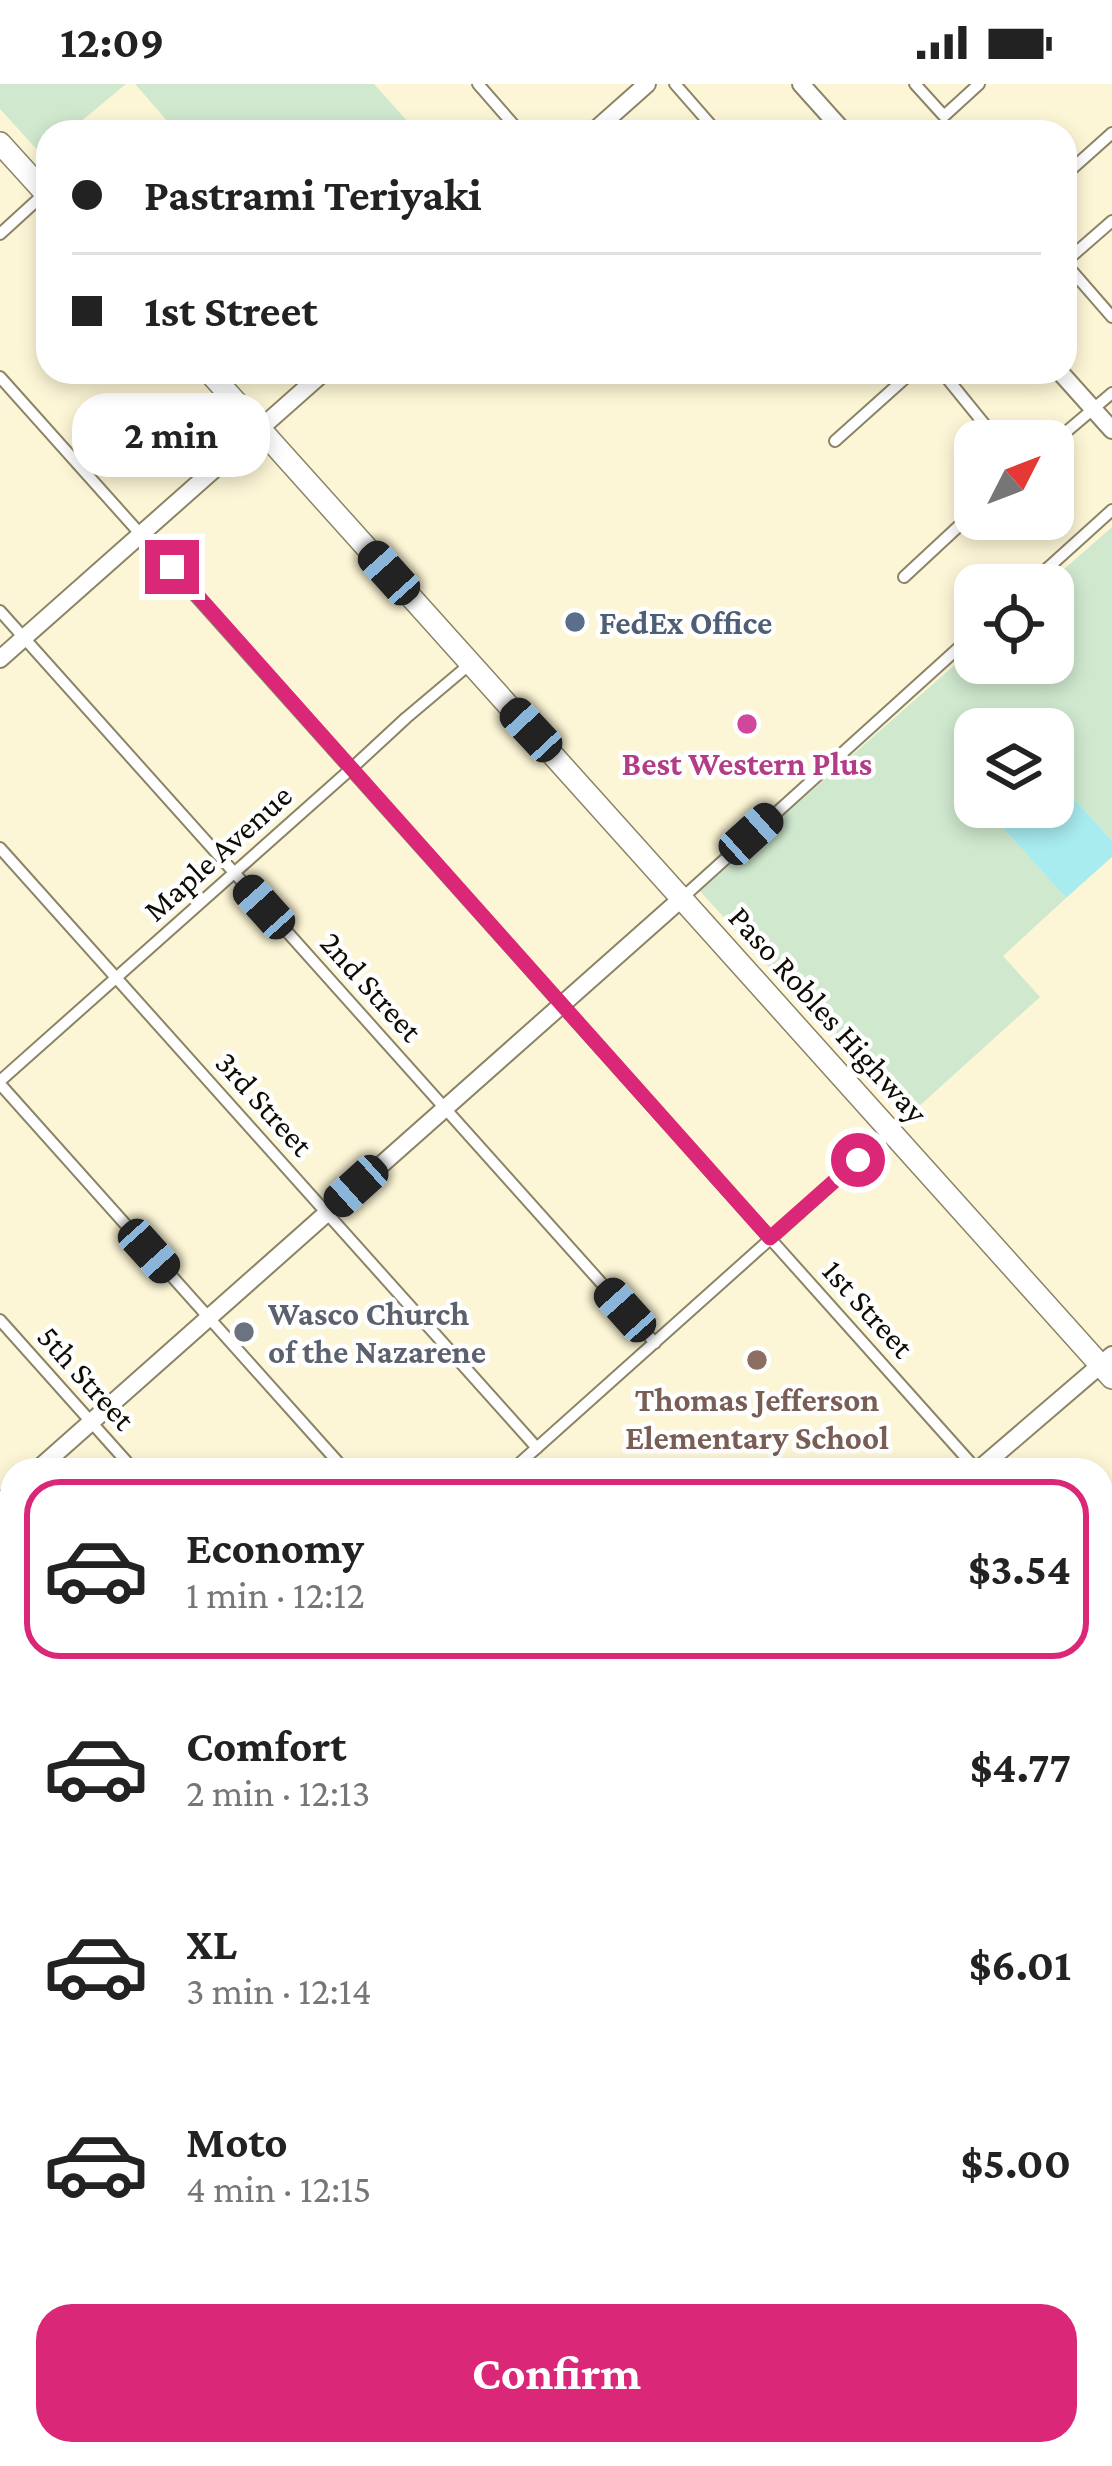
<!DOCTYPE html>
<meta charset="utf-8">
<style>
body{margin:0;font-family:"Crimson Pro",serif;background:#f6f6f6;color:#222;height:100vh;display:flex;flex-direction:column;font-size:45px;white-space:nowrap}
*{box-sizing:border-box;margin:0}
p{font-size:39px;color:#767676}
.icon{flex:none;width:66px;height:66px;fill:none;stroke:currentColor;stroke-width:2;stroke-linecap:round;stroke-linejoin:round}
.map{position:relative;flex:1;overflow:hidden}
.drawer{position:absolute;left:0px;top:1374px;width:1113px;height:1008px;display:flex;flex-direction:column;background:#fff;border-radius:36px 36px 0 0;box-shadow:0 6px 18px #0003}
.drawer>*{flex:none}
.top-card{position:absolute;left:36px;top:36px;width:1041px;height:264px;border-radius:36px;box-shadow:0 6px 18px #0003;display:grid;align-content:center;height:264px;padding:0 36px;background:#fff}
.needle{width:78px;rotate:48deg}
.controls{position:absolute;left:954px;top:336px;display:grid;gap:24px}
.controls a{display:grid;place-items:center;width:120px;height:120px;border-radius:24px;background:#fff;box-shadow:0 6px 18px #0003;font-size:60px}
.end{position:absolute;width:54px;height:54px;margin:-27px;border:15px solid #db2777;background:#fff;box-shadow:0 0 0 6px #fff}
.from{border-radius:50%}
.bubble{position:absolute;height:84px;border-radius:36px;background:#fff;box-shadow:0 6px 18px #0003;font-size:39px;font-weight:700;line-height:84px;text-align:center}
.car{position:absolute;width:36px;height:72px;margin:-36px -18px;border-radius:15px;box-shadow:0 0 9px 3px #0007;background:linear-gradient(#222 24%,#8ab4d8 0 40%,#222 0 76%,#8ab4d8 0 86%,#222 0)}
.top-card b{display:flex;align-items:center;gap:42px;height:114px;font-size:45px}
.top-card b+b{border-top:3px solid #e0e0e0}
.top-card i{width:30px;height:30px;background:#222}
ul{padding:21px 0 0;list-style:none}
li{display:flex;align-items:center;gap:36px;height:180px;margin:0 24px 18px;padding:0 12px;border:6px solid transparent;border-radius:36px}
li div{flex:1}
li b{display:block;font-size:45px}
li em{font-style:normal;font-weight:700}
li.current{border-color:#db2777}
li>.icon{width:108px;height:108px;stroke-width:1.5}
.action{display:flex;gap:24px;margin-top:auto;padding:24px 36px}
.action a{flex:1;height:138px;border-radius:36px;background:#db2777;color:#fff;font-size:48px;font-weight:700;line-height:138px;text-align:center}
.status{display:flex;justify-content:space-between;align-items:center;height:84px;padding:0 60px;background:#fff;direction:ltr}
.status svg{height:33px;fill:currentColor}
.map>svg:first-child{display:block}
</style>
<div class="status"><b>12:09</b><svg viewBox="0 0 49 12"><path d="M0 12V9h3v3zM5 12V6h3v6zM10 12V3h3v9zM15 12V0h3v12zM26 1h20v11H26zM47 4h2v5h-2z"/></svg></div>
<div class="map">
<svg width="1112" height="2382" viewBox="0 0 1112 2382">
<rect width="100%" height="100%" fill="#fdf6d6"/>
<path fill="#cfe8ce" d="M0,0H126L68,48H48V65L41,70L0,25Z
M135,0H374L417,48H177Z
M1112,443V757L1053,691V645H975V723H984L1066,814L1003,872L1040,913L906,1034L699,806L975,563V579H1053V501H1046Z
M12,1628V1797L0,1783V1638Z"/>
<path fill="#a8ecf0" d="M1053,691L1112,757V773L1066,814L984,723H1053Z"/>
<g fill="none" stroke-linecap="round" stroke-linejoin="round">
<defs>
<path id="street" d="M478,0L520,48
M675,0L717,48
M915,0L944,32L979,0
M1065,91L1112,49
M0,150L45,109
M1065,178L1112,137
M1065,179L1112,233
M942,288L998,357
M0,293L977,1386
M835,357L912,288
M1053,359L1112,309
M904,493L975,427
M1029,501L1112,426
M0,527L655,1259
M0,764L537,1364
M681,815L975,549
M0,997L352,684L406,634L470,580
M0,1000L345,1386
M0,1236L134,1386
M512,1386L890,1048
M0,1473L12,1486
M1101,1523L1112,1535
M0,1630L12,1619
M1101,1757L1112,1770
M0,1795L12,1809
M0,1841L12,1830
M1101,1917L1112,1907
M0,2051L12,2041
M1101,2101L1112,2091
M1101,2108L1112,2120
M1101,2242L1112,2254
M1101,2292L1112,2283
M168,2370L178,2382
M102,2382L116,2370
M709,2382L723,2370
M1000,2382L1013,2370"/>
<path id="secondary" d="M801,0L844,48
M593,48L647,0
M1060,288L1112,346
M0,575L324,288
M37,1386L681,815
M978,1386L1112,1271
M0,1419L12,1408
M1101,1707L1112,1697
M0,1946L12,1959
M0,2262L12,2252
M377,2370L388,2382
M697,2370L707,2382
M335,2382L348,2370"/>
<path id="highway" d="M0,59L48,112
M209,288L1112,1294"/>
</defs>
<use href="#street" stroke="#8b8467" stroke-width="14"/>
<use href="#secondary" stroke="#8b8467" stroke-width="20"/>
<use href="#highway" stroke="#8b8467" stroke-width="24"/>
<use href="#street" stroke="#fff" stroke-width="10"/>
<use href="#secondary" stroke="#fff" stroke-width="16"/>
<use href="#highway" stroke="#fff" stroke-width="21"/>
</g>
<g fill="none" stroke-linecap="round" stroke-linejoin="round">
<path stroke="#db2777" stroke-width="15" d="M172,483L770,1154L858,1076"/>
</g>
<circle fill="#5c6f8a" stroke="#fff" stroke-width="4.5" cx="575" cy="538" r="12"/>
<circle fill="#d1479c" stroke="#fff" stroke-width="4.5" cx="747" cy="640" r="12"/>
<circle fill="#6b7280" stroke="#fff" stroke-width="4.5" cx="244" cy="1248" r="12"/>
<circle fill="#8d6e63" stroke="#fff" stroke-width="4.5" cx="757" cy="1276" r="12"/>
<g text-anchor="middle" stroke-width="9" stroke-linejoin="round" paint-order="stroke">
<g font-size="33" font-weight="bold" fill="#4e5e75" stroke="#fff" text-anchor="start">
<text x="599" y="550">FedEx Office</text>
</g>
<g font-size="33" font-weight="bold" fill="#b23c85" stroke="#fff">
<text x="747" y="691">Best Western Plus</text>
</g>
<g font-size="33" fill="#0f0c03" stroke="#fff">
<text transform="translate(217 768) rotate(-42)" y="12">Maple Avenue</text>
<text transform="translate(372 902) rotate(48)" y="12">2nd Street</text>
<text transform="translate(829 930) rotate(48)" y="12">Paso Robles Highway</text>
<text transform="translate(265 1019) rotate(48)" y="12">3rd Street</text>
<text transform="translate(869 1224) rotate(48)" y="12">1st Street</text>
<text transform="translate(87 1293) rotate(48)" y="12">5th Street</text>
</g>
<g font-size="33" font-weight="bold" fill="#5b616d" stroke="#fff" text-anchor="start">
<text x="268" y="1241">Wasco Church<tspan x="268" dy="38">of the Nazarene</tspan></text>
</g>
<g font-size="33" font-weight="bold" fill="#785e54" stroke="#fff">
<text x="757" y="1327">Thomas Jefferson<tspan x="757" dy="38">Elementary School</tspan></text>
</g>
</g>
</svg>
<div class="controls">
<a><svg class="needle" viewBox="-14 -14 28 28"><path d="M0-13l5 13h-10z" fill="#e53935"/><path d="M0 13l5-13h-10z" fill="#767676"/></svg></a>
<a><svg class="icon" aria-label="locate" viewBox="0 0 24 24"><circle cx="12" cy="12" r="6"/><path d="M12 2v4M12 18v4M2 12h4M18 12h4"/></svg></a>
<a><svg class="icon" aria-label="layers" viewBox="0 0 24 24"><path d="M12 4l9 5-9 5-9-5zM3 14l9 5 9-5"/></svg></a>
</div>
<i class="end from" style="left:858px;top:1076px"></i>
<i class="end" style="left:172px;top:483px"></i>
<div class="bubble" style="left:72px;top:309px;width:198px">2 min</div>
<i class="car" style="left:389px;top:489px;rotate:318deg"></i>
<i class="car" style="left:531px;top:646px;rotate:317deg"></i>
<i class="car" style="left:751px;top:750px;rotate:48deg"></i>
<i class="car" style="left:264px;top:823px;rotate:318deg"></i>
<i class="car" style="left:356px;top:1102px;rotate:228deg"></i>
<i class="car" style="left:149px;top:1167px;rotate:138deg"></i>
<i class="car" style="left:625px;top:1226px;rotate:318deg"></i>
<div class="top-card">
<b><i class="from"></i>Pastrami Teriyaki</b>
<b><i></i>1st Street</b>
</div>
<section class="drawer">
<ul>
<li class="current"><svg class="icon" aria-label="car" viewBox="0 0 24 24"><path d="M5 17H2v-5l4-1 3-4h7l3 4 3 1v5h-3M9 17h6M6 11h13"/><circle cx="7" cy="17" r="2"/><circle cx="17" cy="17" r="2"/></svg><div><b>Economy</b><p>1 min · 12:12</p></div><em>$3.54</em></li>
<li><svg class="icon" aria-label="car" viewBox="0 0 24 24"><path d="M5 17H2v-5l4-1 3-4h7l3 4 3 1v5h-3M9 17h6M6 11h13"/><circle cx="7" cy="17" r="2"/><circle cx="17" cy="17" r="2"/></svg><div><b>Comfort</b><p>2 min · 12:13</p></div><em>$4.77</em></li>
<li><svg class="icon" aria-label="car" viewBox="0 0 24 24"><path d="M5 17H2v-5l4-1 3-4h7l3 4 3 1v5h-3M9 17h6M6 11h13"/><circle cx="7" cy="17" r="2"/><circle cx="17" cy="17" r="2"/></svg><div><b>XL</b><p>3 min · 12:14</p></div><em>$6.01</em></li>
<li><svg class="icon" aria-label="car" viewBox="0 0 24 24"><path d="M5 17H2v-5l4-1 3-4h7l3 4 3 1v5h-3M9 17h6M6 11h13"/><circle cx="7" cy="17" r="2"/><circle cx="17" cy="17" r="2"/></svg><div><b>Moto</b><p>4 min · 12:15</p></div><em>$5.00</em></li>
</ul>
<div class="action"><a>Confirm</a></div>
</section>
</div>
